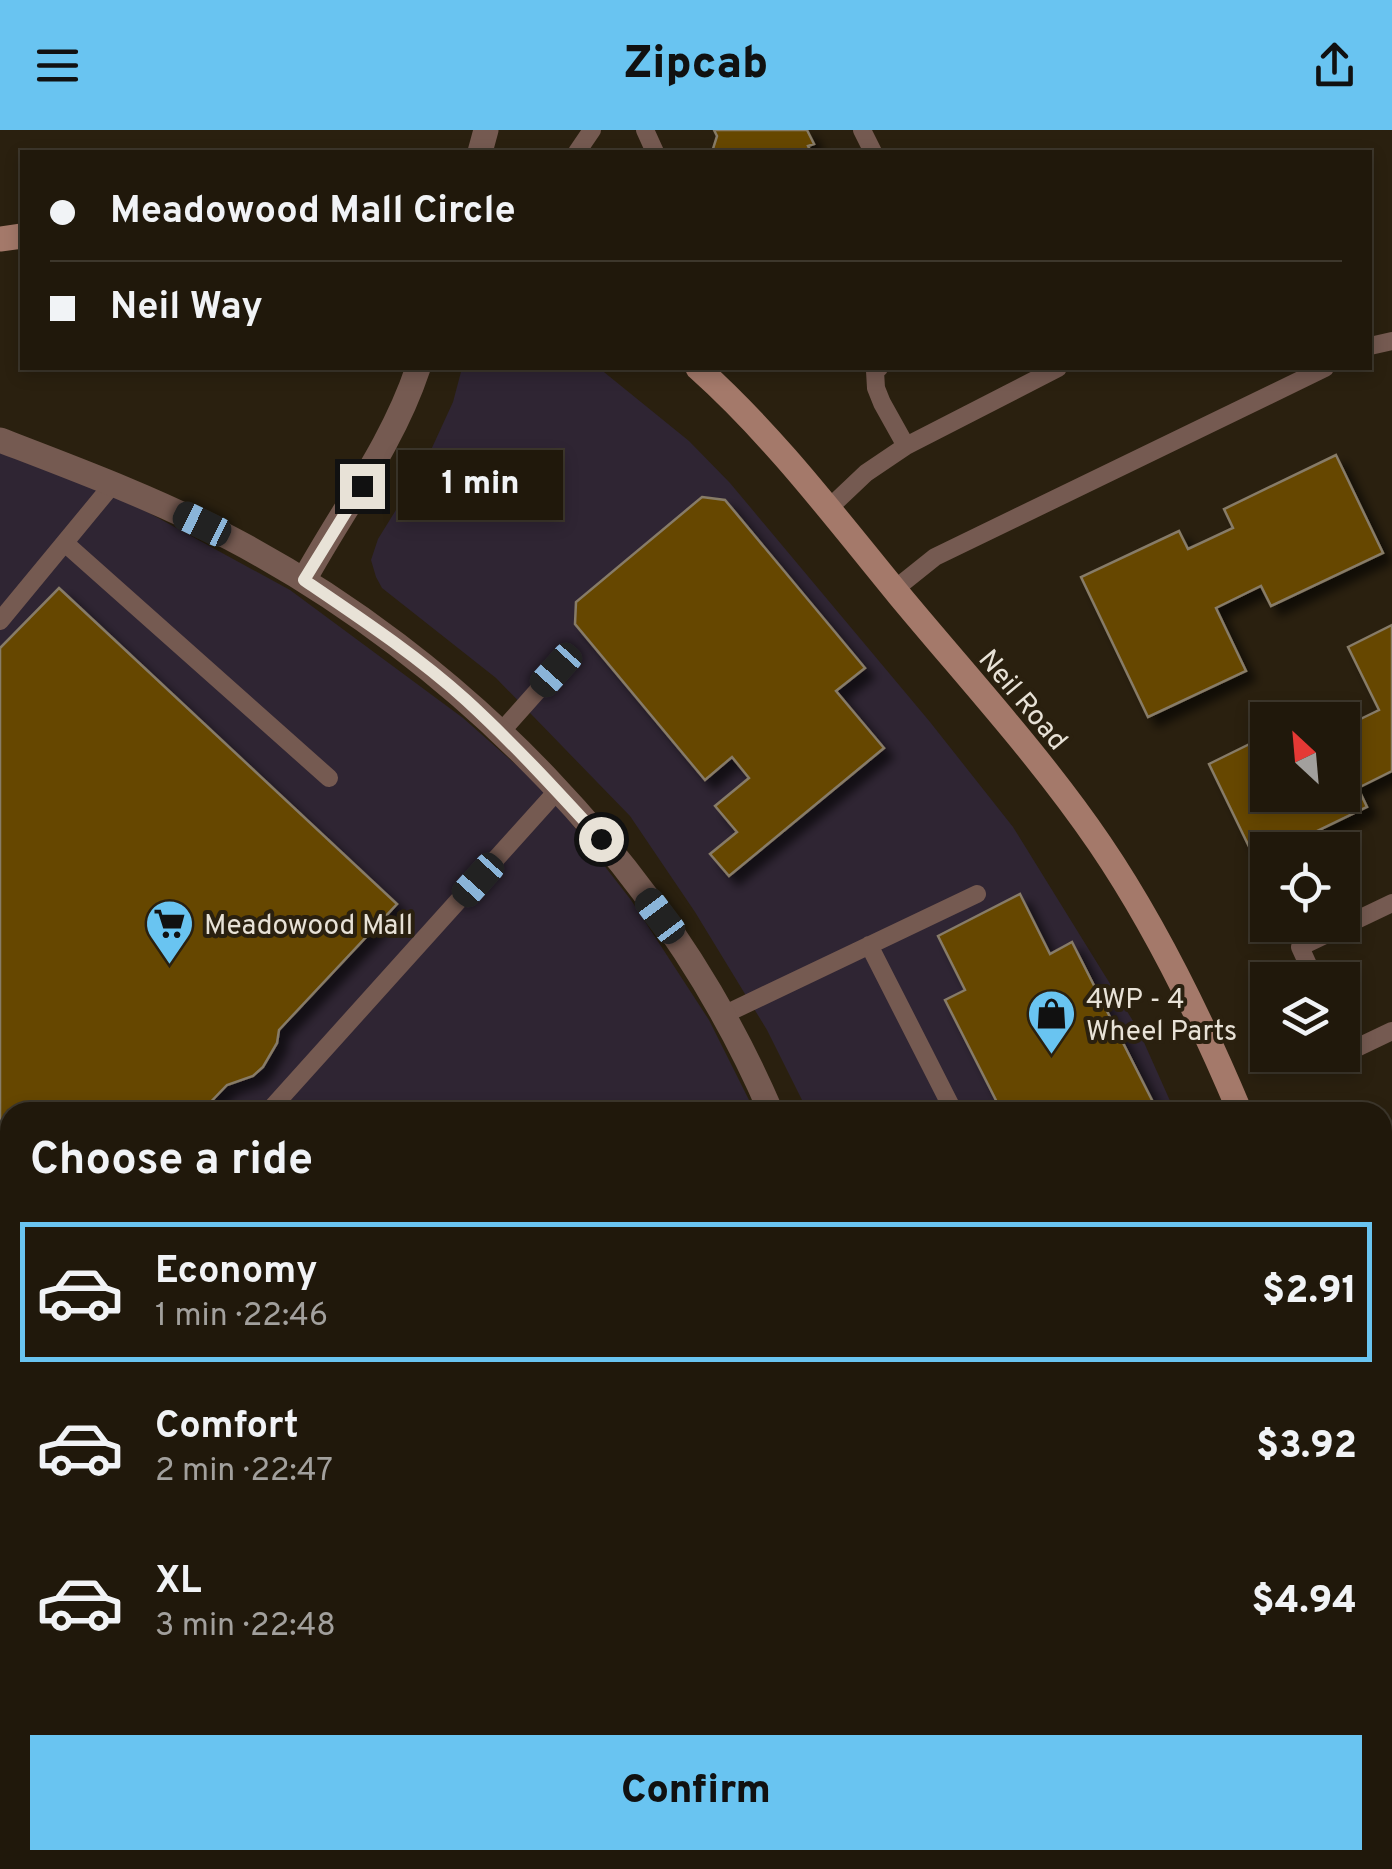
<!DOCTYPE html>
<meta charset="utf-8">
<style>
body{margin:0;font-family:Overpass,sans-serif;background:#282114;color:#f1f3f6;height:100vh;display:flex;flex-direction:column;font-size:38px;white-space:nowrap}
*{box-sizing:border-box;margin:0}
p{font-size:32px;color:#a2a09d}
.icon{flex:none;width:55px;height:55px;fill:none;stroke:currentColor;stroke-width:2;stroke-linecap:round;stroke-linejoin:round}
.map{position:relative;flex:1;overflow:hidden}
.details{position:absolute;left:0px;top:972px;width:1392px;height:768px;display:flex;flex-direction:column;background:#20180b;border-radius:30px 30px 0 0;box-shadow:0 5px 15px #0003,0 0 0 2px #3d372c}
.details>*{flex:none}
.hud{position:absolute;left:20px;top:20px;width:1352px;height:220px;border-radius:0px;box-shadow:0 5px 15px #0003,0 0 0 2px #3d372c;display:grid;align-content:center;height:220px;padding:0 30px;background:#20180b}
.needle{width:65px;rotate:334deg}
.buttons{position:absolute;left:1250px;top:572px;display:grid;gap:20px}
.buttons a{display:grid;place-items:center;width:110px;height:110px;border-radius:0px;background:#20180b;box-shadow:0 5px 15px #0003,0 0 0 2px #3d372c;font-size:50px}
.end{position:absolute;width:45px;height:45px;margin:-22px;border:12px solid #e8e2d7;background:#111;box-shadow:0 0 0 5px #111}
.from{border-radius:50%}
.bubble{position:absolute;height:70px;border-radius:0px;background:#20180b;box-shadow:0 5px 15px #0003,0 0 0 2px #3d372c;font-size:32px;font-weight:800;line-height:70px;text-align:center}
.car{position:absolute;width:30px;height:60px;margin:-30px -15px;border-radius:12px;box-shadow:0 0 8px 2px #0007;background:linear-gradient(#222 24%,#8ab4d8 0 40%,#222 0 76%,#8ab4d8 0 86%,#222 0)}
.hud b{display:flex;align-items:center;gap:35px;height:95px;font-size:38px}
.hud b+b{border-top:2px solid #3d372c}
.hud i{width:25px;height:25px;background:#f1f3f6}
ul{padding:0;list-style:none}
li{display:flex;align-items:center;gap:30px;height:140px;margin:0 20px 15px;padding:0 10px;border:5px solid transparent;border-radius:0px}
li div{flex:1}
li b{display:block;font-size:38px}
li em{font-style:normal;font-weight:800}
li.current{border-color:#69c4f1}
li>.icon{width:90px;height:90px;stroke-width:1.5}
h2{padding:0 30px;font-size:45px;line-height:120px}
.action{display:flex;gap:20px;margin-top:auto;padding:20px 30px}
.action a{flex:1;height:115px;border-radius:0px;background:#69c4f1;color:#111;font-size:40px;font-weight:800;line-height:115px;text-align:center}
header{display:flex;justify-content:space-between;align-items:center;height:130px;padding:0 30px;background:#69c4f1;color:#111;font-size:45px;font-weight:800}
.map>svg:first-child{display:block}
</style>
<header><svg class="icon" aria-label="menu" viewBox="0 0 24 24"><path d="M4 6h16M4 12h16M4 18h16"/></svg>Zipcab<svg class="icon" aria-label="share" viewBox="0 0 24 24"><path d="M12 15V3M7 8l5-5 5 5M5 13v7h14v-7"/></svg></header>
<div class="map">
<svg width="1392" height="1739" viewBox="0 0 1392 1739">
<defs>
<filter id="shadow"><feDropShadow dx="9" dy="9" stdDeviation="5" flood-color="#0009"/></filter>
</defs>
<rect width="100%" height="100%" fill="#2a200f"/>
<path fill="#2f2533" d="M462,238H599L689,311L730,353L930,592L1013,697L1138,899L1175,982H808L767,900L695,782L630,686L496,548L382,458L376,447L371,430L378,409L425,333L453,272Z
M0,320L118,366L290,460L463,588L547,662L631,770L709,890L755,982H10V1730H846L845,1739H0Z
M1392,1075V1309L1382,1249L1383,1080Z"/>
<path fill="#664701" stroke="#877b67" stroke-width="2.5" filter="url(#shadow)" d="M714,0H807L814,14L808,16L811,22H712L717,6Z
M1336,325L1383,423L1271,476L1261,456L1216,478L1246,541L1148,587L1081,447L1179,401L1188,419L1233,398L1224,379Z
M702,367L725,370L865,538L836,561L884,618L729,746L710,724L737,702L715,676L749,648L732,627L705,650L575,494L576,472Z
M59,458L397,774L279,900L277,913L263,937L253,946L227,955L201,982H10V1144L0,1154V518Z
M1392,495V641L1358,658L1367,677L1278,720H1268V725L1256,731L1209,634L1268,605V665H1342V598L1379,580L1348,517Z
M1020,764L1050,824L1072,812L1158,982H1002L945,870L965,860L938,806Z
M10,1614V1730H117L118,1739H0V1615Z"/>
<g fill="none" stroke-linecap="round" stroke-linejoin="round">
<path stroke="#755a51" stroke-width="18" d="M645,0L655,22
M862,0L873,22
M577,22L592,0
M1370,216L1392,211
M879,238L875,241L876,258L882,273L906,316
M828,379L866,343L906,316L1058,238
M66,414L329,648
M895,459L935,427L1325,238
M0,491L113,354
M500,603L556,540
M869,815L954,982
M1315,850L1300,817L1392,773
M721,886L977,764
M1342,905L1350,921L1392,901
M268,982L557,661
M1382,1574H1392
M0,1586H10
M175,1730V1739
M604,1730L605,1739"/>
<path stroke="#755a51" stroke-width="25" d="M480,22L486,0
M0,310C78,340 156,369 230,408C461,529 668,741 771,982
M304,450C343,379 392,316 418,238
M1382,1030L1392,1025
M863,1739L864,1730"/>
<path stroke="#a4796a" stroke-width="25" d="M0,109L22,106
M698,238C773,305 835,387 899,465C967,547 1040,626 1100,714C1157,798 1201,889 1240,982
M1356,1739L1357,1730"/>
</g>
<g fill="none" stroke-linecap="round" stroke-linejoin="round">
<path stroke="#e8e2d7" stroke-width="12" d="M362,356L304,450C360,488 416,525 466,570C514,614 557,661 601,709"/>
</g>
<defs>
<symbol id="supermarket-pin" viewBox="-11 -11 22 30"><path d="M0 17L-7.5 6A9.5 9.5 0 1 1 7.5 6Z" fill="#69c4f1" stroke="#2a200f"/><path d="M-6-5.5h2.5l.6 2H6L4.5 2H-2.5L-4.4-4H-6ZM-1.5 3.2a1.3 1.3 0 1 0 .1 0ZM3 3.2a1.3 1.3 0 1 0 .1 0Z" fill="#111"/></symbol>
<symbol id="shop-pin" viewBox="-11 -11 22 30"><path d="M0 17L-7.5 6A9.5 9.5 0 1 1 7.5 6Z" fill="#69c4f1" stroke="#2a200f"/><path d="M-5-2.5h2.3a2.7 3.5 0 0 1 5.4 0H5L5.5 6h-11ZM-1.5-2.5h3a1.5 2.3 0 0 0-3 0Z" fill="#111"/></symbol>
</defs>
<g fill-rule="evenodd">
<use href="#supermarket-pin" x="142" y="766" width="55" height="75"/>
<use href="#shop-pin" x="1024" y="856" width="55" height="75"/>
</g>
<g text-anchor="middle" stroke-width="8" stroke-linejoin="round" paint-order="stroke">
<g font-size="28" fill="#e8e2d7" stroke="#2a200f">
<text transform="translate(1024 569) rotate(50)" y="10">Neil Road</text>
</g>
<g font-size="28" fill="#e8e2d7" stroke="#2a200f" text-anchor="start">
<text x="204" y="804">Meadowood Mall</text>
<text x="1086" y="878">4WP - 4<tspan x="1086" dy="32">Wheel Parts</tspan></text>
</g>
</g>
</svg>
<div class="buttons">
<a><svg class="needle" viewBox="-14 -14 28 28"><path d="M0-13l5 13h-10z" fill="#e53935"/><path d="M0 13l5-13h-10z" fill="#a2a09d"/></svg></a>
<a><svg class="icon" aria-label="locate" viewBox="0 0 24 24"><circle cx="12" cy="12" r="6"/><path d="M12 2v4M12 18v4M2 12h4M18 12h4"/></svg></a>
<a><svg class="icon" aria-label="layers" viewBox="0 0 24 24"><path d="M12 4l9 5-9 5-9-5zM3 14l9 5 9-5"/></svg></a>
</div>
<i class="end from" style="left:601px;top:709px"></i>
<i class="end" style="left:362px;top:356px"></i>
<div class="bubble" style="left:398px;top:320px;width:165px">1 min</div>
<i class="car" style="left:202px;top:394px;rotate:296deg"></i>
<i class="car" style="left:556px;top:540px;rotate:222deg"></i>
<i class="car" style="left:478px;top:750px;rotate:222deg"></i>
<i class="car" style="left:660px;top:786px;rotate:323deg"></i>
<div class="hud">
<b><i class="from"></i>Meadowood Mall Circle</b>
<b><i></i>Neil Way</b>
</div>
<section class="details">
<h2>Choose a ride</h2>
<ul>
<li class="current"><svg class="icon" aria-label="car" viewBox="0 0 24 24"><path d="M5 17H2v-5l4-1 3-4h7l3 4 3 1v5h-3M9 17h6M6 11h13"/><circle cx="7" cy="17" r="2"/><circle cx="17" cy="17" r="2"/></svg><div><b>Economy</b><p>1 min · 22:46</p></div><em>$2.91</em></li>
<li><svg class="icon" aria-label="car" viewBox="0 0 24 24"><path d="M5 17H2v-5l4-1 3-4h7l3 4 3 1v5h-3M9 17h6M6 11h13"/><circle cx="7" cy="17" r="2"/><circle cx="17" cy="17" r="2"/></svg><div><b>Comfort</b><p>2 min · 22:47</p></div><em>$3.92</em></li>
<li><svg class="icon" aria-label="car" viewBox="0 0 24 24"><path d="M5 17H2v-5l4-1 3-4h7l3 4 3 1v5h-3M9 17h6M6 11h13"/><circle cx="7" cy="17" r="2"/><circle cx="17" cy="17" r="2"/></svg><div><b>XL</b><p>3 min · 22:48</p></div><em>$4.94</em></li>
</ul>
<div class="action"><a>Confirm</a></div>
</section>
</div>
